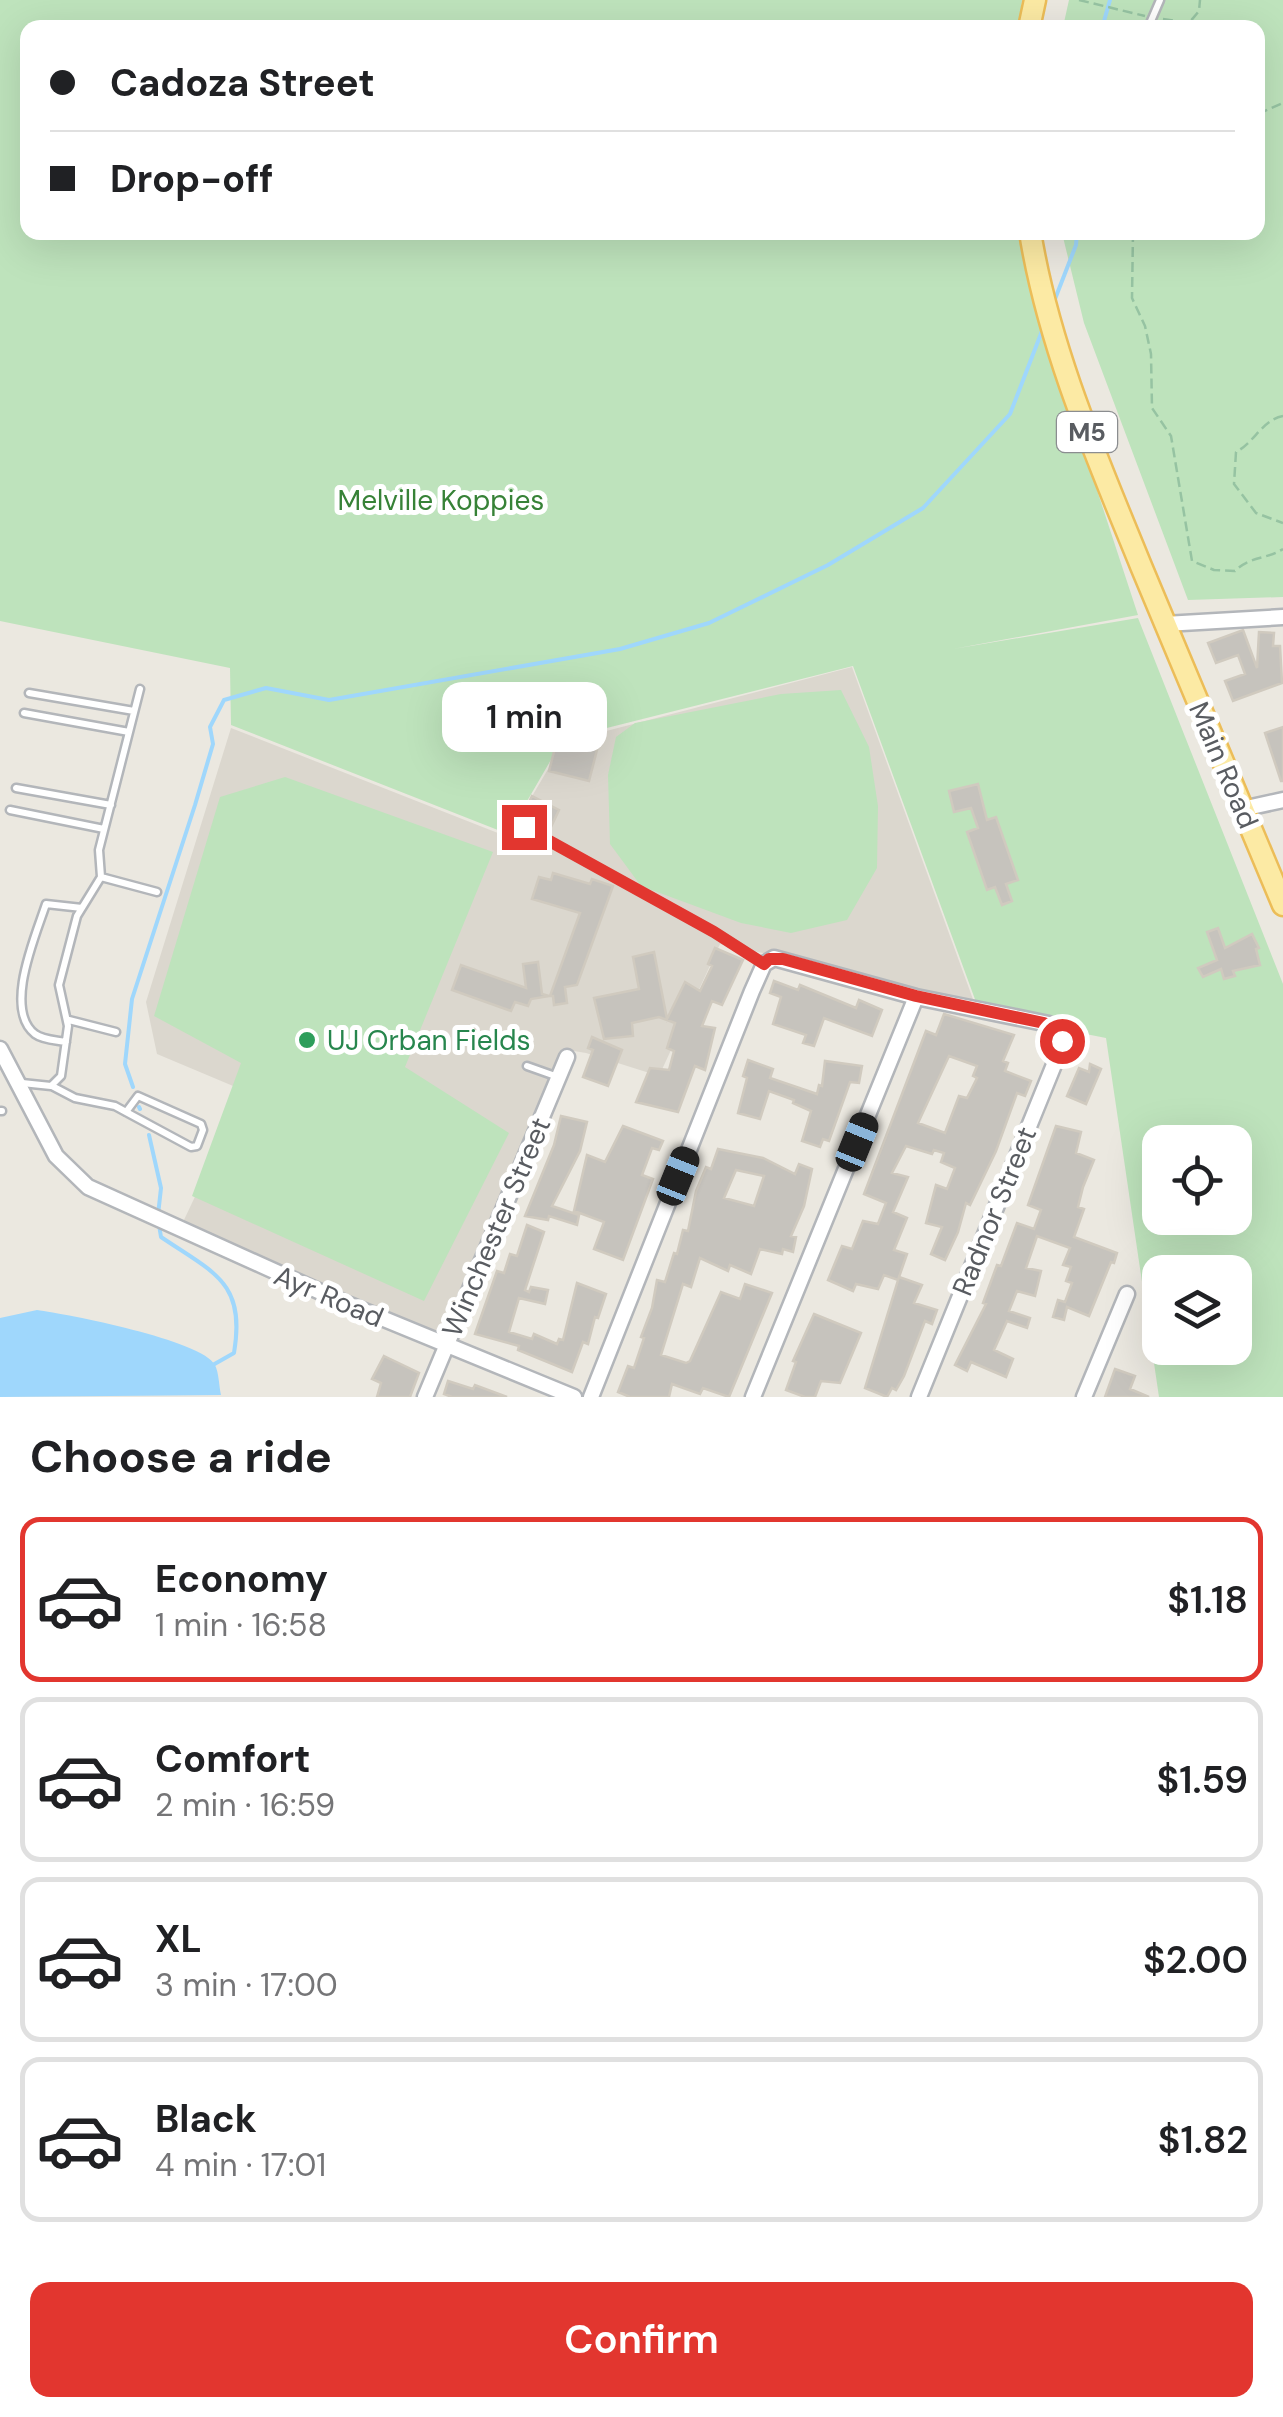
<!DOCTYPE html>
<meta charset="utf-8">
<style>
body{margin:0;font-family:"DM Sans",sans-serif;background:#f6f6f6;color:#202124;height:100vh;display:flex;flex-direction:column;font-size:38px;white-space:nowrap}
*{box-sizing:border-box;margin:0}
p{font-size:32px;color:#757577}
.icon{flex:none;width:55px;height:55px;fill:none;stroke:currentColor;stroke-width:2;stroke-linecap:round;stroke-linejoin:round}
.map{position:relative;height:1397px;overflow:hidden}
.drawer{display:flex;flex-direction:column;background:#fff;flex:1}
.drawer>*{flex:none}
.guide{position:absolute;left:20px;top:20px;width:1245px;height:220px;border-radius:20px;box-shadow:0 10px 40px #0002;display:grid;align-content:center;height:220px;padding:0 30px;background:#fff}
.buttons{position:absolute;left:1142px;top:1125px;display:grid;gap:20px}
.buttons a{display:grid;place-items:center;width:110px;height:110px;border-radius:20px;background:#fff;box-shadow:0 10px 40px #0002;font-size:50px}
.end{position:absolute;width:45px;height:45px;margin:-22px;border:12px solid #e2362f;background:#fff;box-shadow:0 0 0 5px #fff}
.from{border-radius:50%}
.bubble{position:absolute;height:70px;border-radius:20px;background:#fff;box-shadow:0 10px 40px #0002;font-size:32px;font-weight:600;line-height:70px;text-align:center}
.car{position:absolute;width:30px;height:60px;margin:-30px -15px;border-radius:12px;box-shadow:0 0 8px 2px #0007;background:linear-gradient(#222 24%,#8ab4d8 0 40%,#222 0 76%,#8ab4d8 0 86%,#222 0)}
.guide b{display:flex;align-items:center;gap:35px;height:95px;font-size:38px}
.guide b+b{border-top:2px solid #e0e0e0}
.guide i{width:25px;height:25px;background:#202124}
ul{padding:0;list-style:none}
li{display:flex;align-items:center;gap:30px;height:165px;margin:0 20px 15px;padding:0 10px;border:5px solid #e0e0e0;border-radius:20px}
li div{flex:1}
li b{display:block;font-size:38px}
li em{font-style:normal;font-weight:600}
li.on{border-color:#e2362f}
li>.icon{width:90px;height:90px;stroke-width:1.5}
h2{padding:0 30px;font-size:45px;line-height:120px}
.primary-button{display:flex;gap:20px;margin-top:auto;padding:20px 30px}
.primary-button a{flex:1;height:115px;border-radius:20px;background:#e2362f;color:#fff;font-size:40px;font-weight:600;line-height:115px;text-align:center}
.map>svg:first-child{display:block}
</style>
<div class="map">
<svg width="1283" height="1397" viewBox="0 0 1283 1397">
<rect width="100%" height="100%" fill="#ebe8e0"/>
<path fill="#dbd7ce" d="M852,667L978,1013L772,955L720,944L659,1076L586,1053L562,1049L445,1337L183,1222L245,1091L157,1054L146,1002L231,728L508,837L564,742Z"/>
<path fill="#bee3bc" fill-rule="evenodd" d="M0,0H1022L1019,28H28V232L1020,233L1029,283L1138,615L953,649L1138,618L1283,984V1397H1159L1106,1038L980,1013L853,666L563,739L508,834L231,725L230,668L0,621ZM1160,1142H1235V1218H1160ZM1160,1272H1235V1348H1160Z
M1069,0H1283V597L1188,600L1084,323L1062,233L1258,232V28L1063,27Z
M841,690L869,747L878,806L877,868L847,920L791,933L741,923L641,886L610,844L608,775L616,737L635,723L781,694Z
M285,777L493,852L405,1067L509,1133L424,1301L192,1196L241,1063L154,1016L220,797Z"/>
<path fill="#9fd7fc" d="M37,1310C67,1314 202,1340 215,1365C219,1373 219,1386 221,1395L0,1397V1318Z"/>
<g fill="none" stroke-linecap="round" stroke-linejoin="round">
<path stroke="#9fd7fc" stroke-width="4" d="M1102,28L1110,0
M1055,299L1076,245L1077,232
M133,1087L125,1064L132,999L195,805L213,744L210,727L224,700L266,688L329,700L620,649L709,623L828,565L923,508L1010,414L1042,331
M139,1107L140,1109
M149,1135L161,1188L158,1215
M159,1225L161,1237C214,1273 246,1282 234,1353L211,1366"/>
</g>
<path fill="#c6c3bd" stroke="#d0cabf" stroke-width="2.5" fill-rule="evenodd" d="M1243,630L1257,668L1259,632L1274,633L1273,646H1280L1282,683L1233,701L1225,681L1245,674L1238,655L1216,663L1208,643Z
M1283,727V781H1281L1265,733Z
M557,740L597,750L589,781L549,771Z
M978,784L987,820L996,817L1018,880L1006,884L1012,901L1002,905L995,887L987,890L967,832L978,828L971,808L954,812L949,791Z
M532,796L559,810L550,829L523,815Z
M553,873L590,884L592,879L613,886L577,985L565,987L567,1003L554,1005L553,996H550L580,913L532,899L539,877L551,880Z
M1218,928L1225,948L1252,934L1259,948L1256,949L1260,965L1233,971L1235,976L1224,979L1221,969L1203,977L1198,968L1217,960L1207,932Z
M715,948L743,960L722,1005L712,1001L702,1026L715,1028L705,1070L695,1066L678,1112L636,1102L650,1068L669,1070L674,1051L667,1048L675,1023L659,1017L632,1023L633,1036L604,1039L594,998L639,989L633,957L654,952L667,1019L685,982L700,991L712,966L708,964Z
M538,962L542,994L549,996L531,999L528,1006L515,1002L511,1011L452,990L461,965L526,988L523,964Z
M774,981L798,990L800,985L856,1008L859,1000L882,1010L872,1036L824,1018L814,1046L803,1043L806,1035L773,1024L781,997L770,993Z
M944,1014L1014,1035L1003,1061L1008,1063L1005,1071L1031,1081L1025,1096L1017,1093L996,1151L970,1205L966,1203L958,1232L945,1260L931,1254L942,1227L926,1223L936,1185L947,1189L955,1168L941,1162L944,1153L934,1150L932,1154L906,1146L892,1173L908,1177L893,1212L907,1218L894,1250L907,1254L898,1280L884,1275L878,1289L856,1284L853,1291L828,1280L842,1246L852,1249L863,1221L878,1224L886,1203L864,1194L926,1031L936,1035ZM949,1056L977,1066L973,1076L977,1078L967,1098L959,1096L945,1133L918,1123Z
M592,1037L622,1050L608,1086L583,1077L593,1050L588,1048Z
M748,1060L773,1069L770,1078L817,1094L819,1085L822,1086L825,1061L862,1066L859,1083L850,1082L829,1141L823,1139L820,1147L802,1141L811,1111L793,1103L794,1100L769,1091L760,1119L738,1113L747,1078L743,1076Z
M1090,1064L1101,1069L1086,1104L1067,1096L1079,1068L1089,1072Z
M561,1116L587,1122L580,1151L552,1206L579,1215L577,1225L549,1216L548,1220L525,1216L554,1145Z
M623,1126L663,1141L659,1150L652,1148L642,1175L653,1179L623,1260L594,1249L604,1222L574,1211L587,1155L605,1162Z
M1056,1126L1081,1132L1076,1153L1094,1160L1083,1187L1078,1207L1084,1209L1074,1237L1117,1253L1114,1263L1111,1262L1089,1316L1067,1307L1064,1320L1053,1317L1058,1300L1065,1302L1072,1283L1066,1281L1071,1267L1063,1265L1070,1248L1037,1236L1026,1268L1041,1271L1035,1296L1017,1291L1009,1311L1030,1318L1027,1328L1007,1321L994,1350L1013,1359L1006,1377L971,1362L967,1371L955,1365L986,1304L983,1303L997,1265L1001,1266L1017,1223L1034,1229L1041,1210L1028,1205Z
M718,1149L763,1158L795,1174L799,1164L812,1169L804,1206L791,1236L796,1237L793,1252L783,1249L782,1254L760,1249L751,1274L730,1265L728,1271L700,1258L691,1287L683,1284L661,1355L686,1363L690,1361L721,1292L740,1299L745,1284L772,1293L729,1397L703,1388L700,1394L672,1384L669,1397H630L618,1392L628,1366L634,1368L644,1338L641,1337L652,1308L657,1280L665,1282L674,1253L677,1254L683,1230L688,1231L696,1191L706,1167L711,1169ZM736,1170L764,1176L754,1206L724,1198Z
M527,1225L544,1232L525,1290L529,1292L531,1287L548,1290L545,1304L519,1298L509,1332L532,1339L534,1334L557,1344L559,1339L563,1340L577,1283L606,1294L598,1318L595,1317L588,1344L583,1342L572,1372L518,1350L519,1346L475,1334L497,1271L504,1273L510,1254L517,1256Z
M899,1277L922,1285L914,1303L937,1310L932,1324L925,1321L904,1376L896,1390L892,1388L887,1397L865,1388Z
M814,1314L861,1333L840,1383L821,1381L815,1397H805L786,1390L796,1362L793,1361Z
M384,1356L419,1373L410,1397H377L381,1383L372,1379Z
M1115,1369L1135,1376L1130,1389L1149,1397H1105Z
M448,1381L473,1389L475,1385L507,1397H452L444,1394Z"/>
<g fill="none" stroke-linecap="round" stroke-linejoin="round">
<defs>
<path id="lane" d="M1148,28L1160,0
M29,693L134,711
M24,713L129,732
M16,788L111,805
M10,810L104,829
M524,827L714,932L763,963
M101,877L157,892
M69,1020L116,1032
M66,1042C56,1040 43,1040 35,1034C3,1009 36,935 46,904L82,908
M527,1066L558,1077
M22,1083L51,1086L61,1076L68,1026L59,985L77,916L101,877L99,850L140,689
M52,1086L75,1098L115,1106L126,1112L191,1147L197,1146L203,1130L201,1124L138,1096L126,1112
M0,1111H2"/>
<path id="street" d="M1165,624L1283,617
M1242,809L1283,800
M0,1049L56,1156L88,1187L345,1303L574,1397
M425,1397L567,1057
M591,1397L752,991L764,964L774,958L916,997L1049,1024L1061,1036L1060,1050L919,1397
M753,1397L916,997
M1084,1397L1127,1294"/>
<path id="primary" d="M1029,28L1035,0
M1030,232C1049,349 1097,458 1141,566C1188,679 1235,792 1283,905"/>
</defs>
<use href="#lane" stroke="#b3b6ba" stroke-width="11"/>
<use href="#street" stroke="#b3b6ba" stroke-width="19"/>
<use href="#primary" stroke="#ecbd58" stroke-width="25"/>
<path stroke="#96c3a2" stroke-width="2.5" stroke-dasharray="10 5" stroke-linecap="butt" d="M1079,0L1145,16
M1163,19L1189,23L1199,11L1200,0
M1258,114L1283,103
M1133,232L1132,298L1145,326L1151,354L1152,408L1171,436L1192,561L1214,570L1235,571C1250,556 1265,560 1283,549
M1283,416C1262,420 1255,442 1236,452L1234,484L1256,513L1283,523"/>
<use href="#lane" stroke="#fff" stroke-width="6"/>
<use href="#street" stroke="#fff" stroke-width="14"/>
<use href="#primary" stroke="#fceaa4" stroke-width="20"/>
</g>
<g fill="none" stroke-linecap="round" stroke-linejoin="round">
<path stroke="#e2362f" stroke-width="12" d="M524,827L714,932L764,964L769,959H783L916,996L1044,1023L1060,1031L1062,1041"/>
</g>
<circle fill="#2e9e5b" stroke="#fff" stroke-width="4" cx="307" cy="1040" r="10"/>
<g text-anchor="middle" stroke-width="10" stroke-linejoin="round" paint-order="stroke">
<rect fill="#fff" stroke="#8b8d90" stroke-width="2.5" x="1057" y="412" width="60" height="40" rx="8"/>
<g font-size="25" font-weight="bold" fill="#595c61">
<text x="1087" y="441">M5</text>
</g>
<g font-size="28" fill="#378237" stroke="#fff">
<text x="441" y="510">Melville Koppies</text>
</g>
<g font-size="28" fill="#595c61" stroke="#fff">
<text transform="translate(1224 765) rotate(67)" y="10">Main Road</text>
<text transform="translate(994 1211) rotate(-68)" y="10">Radnor Street</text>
<text transform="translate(496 1227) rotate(-67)" y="10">Winchester Street</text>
<text transform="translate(329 1296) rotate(23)" y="10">Ayr Road</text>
</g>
<g font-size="28" fill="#27864d" stroke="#fff" text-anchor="start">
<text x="327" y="1050">UJ Orban Fields</text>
</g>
</g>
</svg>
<div class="buttons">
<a><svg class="icon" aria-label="locate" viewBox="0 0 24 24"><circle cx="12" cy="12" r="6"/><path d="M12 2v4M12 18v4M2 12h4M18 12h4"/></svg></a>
<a><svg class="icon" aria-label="layers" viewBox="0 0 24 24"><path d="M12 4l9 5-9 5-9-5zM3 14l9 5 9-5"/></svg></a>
</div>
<i class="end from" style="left:1062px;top:1041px"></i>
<i class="end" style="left:524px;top:827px"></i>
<div class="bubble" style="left:442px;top:682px;width:165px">1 min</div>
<i class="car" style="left:857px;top:1142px;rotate:22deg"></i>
<i class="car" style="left:678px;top:1176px;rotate:22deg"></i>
<div class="guide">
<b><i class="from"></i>Cadoza Street</b>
<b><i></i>Drop-off</b>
</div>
</div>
<section class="drawer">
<h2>Choose a ride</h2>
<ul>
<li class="on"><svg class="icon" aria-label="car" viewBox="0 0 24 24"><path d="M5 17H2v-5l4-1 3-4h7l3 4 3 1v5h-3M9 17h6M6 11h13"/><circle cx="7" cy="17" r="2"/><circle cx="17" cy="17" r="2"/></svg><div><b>Economy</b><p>1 min · 16:58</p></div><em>$1.18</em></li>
<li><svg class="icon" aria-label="car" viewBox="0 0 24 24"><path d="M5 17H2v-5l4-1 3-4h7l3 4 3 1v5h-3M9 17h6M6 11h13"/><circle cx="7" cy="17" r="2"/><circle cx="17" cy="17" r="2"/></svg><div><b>Comfort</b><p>2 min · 16:59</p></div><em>$1.59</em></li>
<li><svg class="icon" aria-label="car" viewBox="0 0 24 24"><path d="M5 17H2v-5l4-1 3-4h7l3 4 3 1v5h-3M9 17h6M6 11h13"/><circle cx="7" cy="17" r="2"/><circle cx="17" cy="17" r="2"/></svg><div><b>XL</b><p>3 min · 17:00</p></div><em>$2.00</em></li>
<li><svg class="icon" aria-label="car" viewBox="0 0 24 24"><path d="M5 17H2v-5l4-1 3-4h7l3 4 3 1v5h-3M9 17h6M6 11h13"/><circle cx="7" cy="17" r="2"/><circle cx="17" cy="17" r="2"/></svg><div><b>Black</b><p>4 min · 17:01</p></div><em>$1.82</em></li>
</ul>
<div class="primary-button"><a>Confirm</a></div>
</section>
